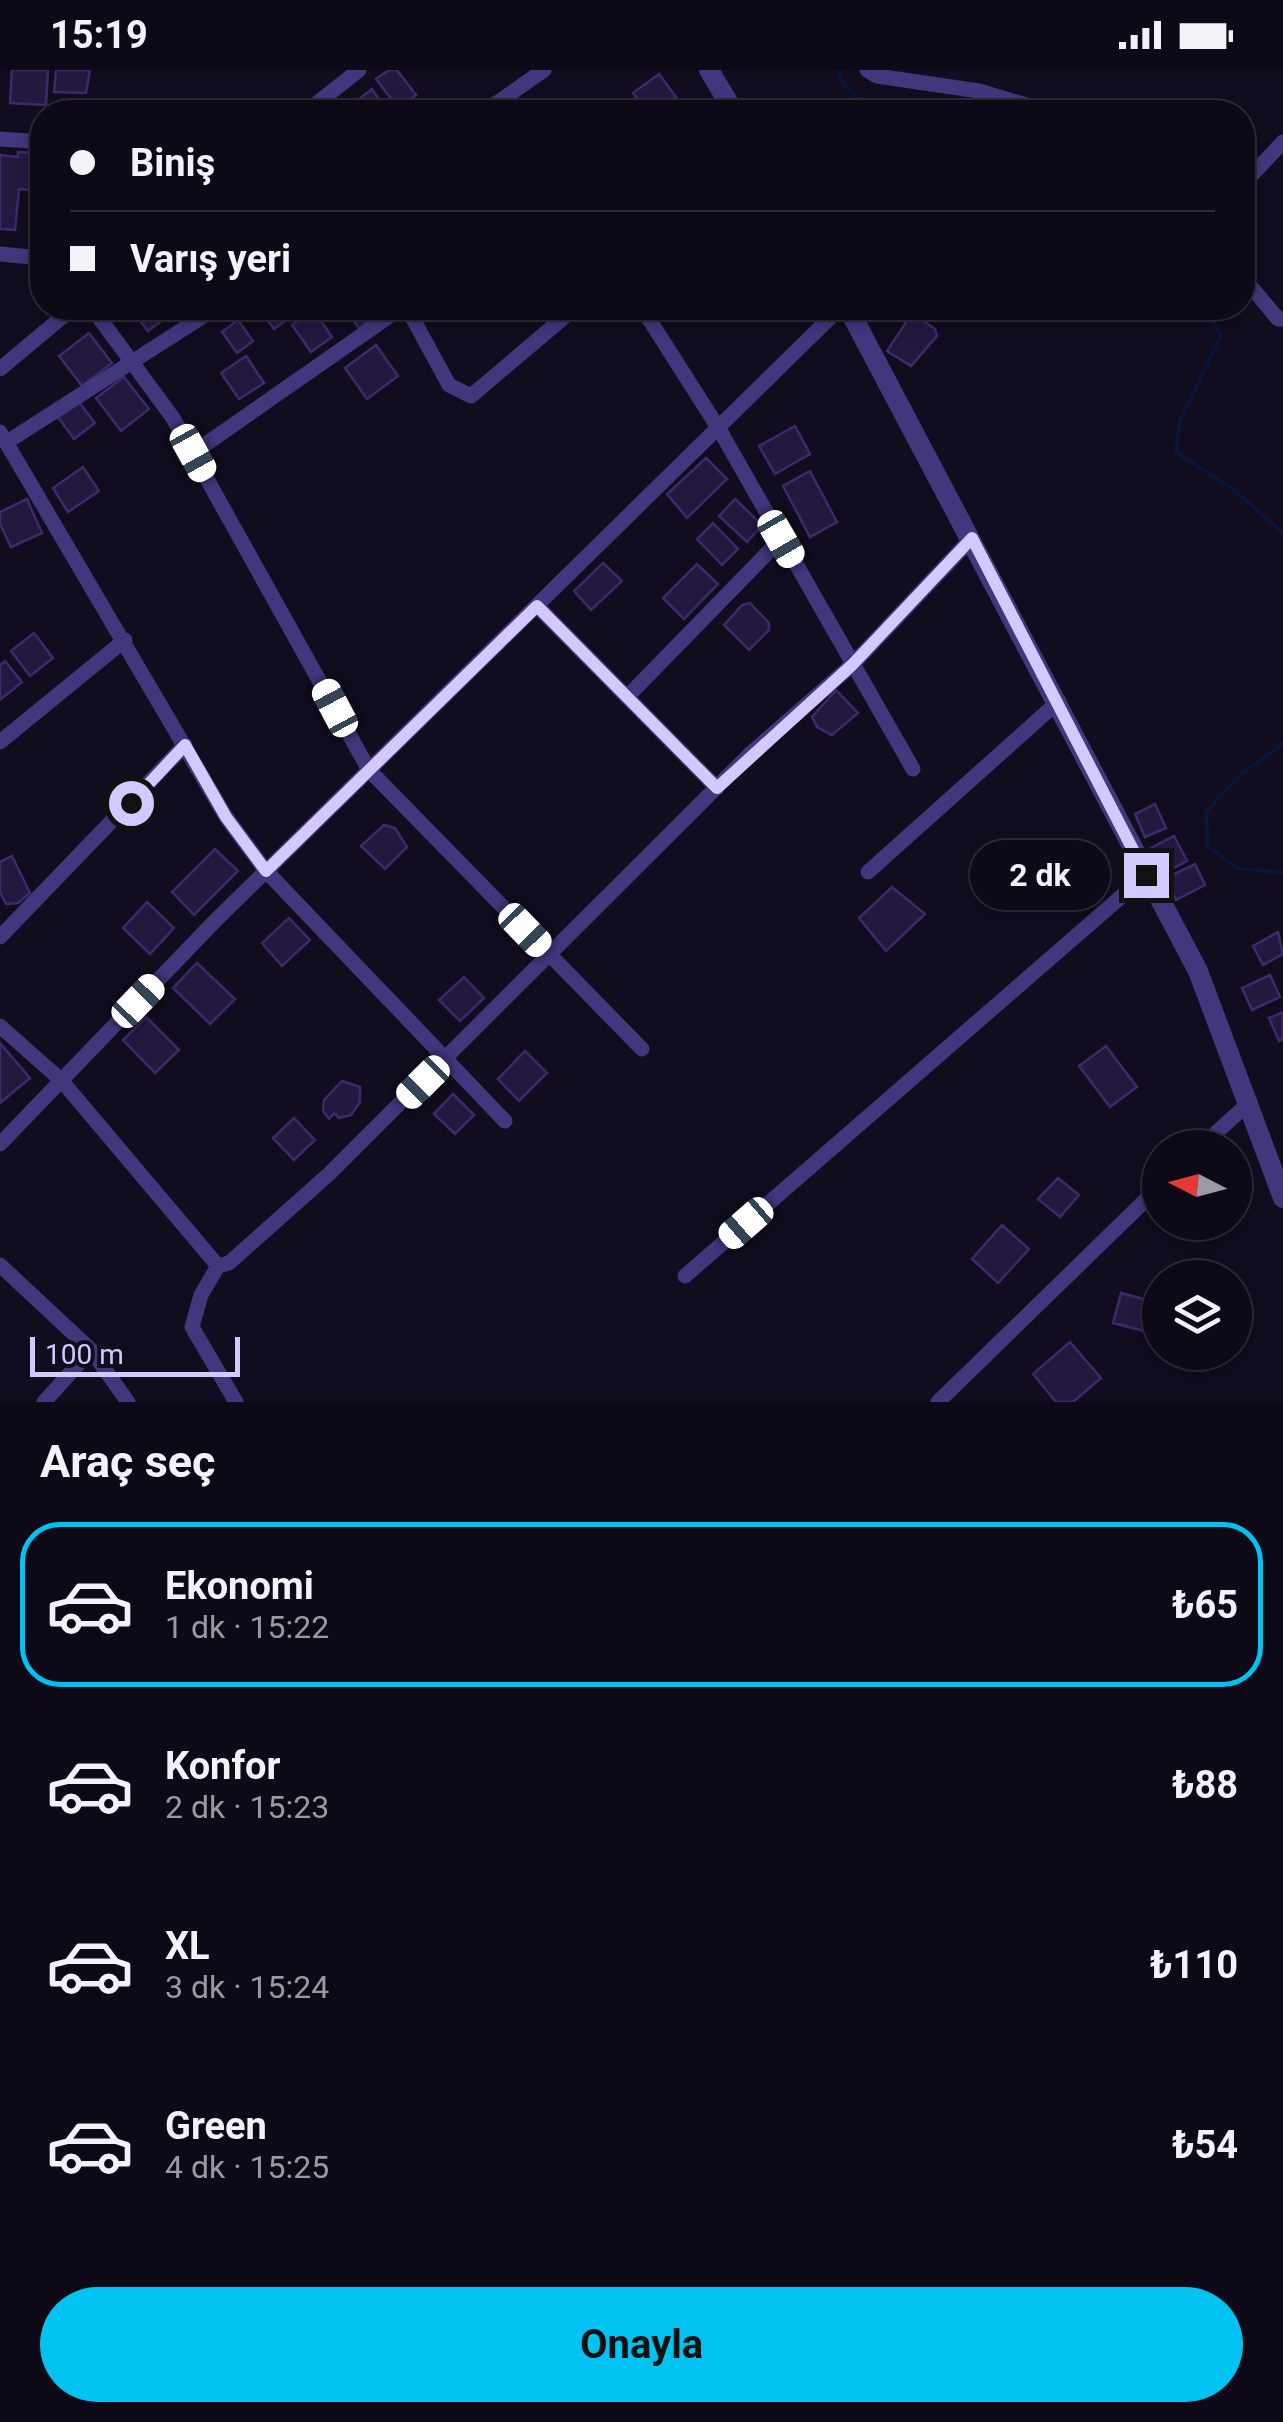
<!DOCTYPE html>
<html lang="tr">
<meta charset="utf-8">
<style>
body{margin:0;font-family:Roboto,sans-serif;background:#1b1723;color:#f1f3f6;height:100vh;display:flex;flex-direction:column;font-size:38px;white-space:nowrap}
*{box-sizing:border-box;margin:0}
p{font-size:32px;color:#9a9aa1}
.icon{flex:none;width:55px;height:55px;fill:none;stroke:currentColor;stroke-width:2;stroke-linecap:round;stroke-linejoin:round}
.map{position:relative;height:1332px;overflow:hidden}
.details{display:flex;flex-direction:column;background:#0d0916;flex:1}
.details>*{flex:none}
.guide{position:absolute;left:30px;top:30px;width:1225px;height:220px;border-radius:40px;box-shadow:0 5px 15px #0003,0 0 0 2px #2d2a35;display:grid;align-content:center;height:220px;padding:0 40px;background:#0d0916}
.needle{width:65px;rotate:276deg}
.buttons{position:absolute;left:1142px;top:1060px;display:grid;gap:20px}
.buttons a{display:grid;place-items:center;width:110px;height:110px;border-radius:50%;background:#0d0916;box-shadow:0 5px 15px #0003,0 0 0 2px #2d2a35;font-size:50px}
.scale{position:absolute;left:30px;bottom:25px;width:210px;box-sizing:border-box;padding-left:10px;border:5px solid #d4c9ff;border-top:0;font-size:28px;line-height:35px;white-space:nowrap;color:#d4c9ff;-webkit-text-stroke:8px #110c1e;paint-order:stroke}
.end{position:absolute;width:45px;height:45px;margin:-22px;border:12px solid #d4c9ff;background:#111;box-shadow:0 0 0 5px #111}
.from{border-radius:50%}
.bubble{position:absolute;height:70px;border-radius:35px;background:#0d0916;box-shadow:0 5px 15px #0003,0 0 0 2px #2d2a35;font-size:32px;font-weight:700;line-height:70px;text-align:center}
.car{position:absolute;width:30px;height:60px;margin:-30px -15px;border-radius:12px;box-shadow:0 0 8px 2px #0007;background:linear-gradient(#fff 24%,#345 0 40%,#fff 0 76%,#345 0 86%,#fff 0)}
.guide b{display:flex;align-items:center;gap:35px;height:95px;font-size:38px}
.guide b+b{border-top:2px solid #2d2a35}
.guide i{width:25px;height:25px;background:#f1f3f6}
ul{padding:0;list-style:none}
li{display:flex;align-items:center;gap:30px;height:165px;margin:0 20px 15px;padding:0 20px;border:5px solid transparent;border-radius:40px}
li div{flex:1}
li b{display:block;font-size:38px}
li em{font-style:normal;font-weight:700}
li.current{border-color:#01c3f2}
li>.icon{width:90px;height:90px;stroke-width:1.5}
h2{padding:0 40px;font-size:45px;line-height:120px}
.action{display:flex;gap:20px;margin-top:auto;padding:20px 40px}
.action a{flex:1;height:115px;border-radius:60px;background:#01c3f2;color:#111;font-size:40px;font-weight:700;line-height:115px;text-align:center}
.status{display:flex;justify-content:space-between;align-items:center;height:70px;padding:0 50px;background:#0d0916;direction:ltr}
.status svg{height:28px;fill:currentColor}
.map>svg:first-child{display:block}
</style>
<div class="status"><b>15:19</b><svg viewBox="0 0 49 12"><path d="M0 12V9h3v3zM5 12V6h3v6zM10 12V3h3v9zM15 12V0h3v12zM26 1h20v11H26zM47 4h2v5h-2z"/></svg></div>
<div class="map">
<svg width="1283" height="1332" viewBox="0 0 1283 1332">
<rect width="100%" height="100%" fill="#110c1e"/>
<g fill="none" stroke-linecap="round" stroke-linejoin="round">
<path stroke="#09163a" stroke-width="4" d="M838,0C858,66 955,25 1009,42
M1204,238L1221,265L1180,351L1176,382L1233,419L1283,463
M1283,674L1242,703L1206,742L1208,776L1237,798L1283,803"/>
</g>
<path fill="#24183f" stroke="#3d2a6b" stroke-width="2.5" d="M12,0H48L46,35L10,33Z
M56,0H90L86,23L54,22Z
M389,0H397L416,25L398,38L376,9Z
M659,4L676,27L648,42L633,23Z
M372,19L387,41L384,42H361L354,33Z
M18,82L42,83V121L19,119L15,160L0,159V85L18,87Z
M130,238H179L148,261Z
M259,238H292L296,243L274,259Z
M343,238H386L359,258Z
M314,240L332,267L311,282L292,255Z
M912,243L935,259L937,266L911,296L887,281Z
M238,250L253,271L237,283L222,262Z
M89,263L112,293L82,316L59,286Z
M376,275L398,306L367,329L345,298Z
M246,286L264,313L239,329L221,303Z
M124,307L149,339L121,361L96,328Z
M79,332L95,353L74,369L58,347Z
M795,356L810,384L775,404L759,376Z
M706,388L727,409L687,448L667,424Z
M83,397L99,421L68,442L53,418Z
M810,401L837,452L810,467L783,416Z
M27,429L42,463L11,477L0,454V442Z
M735,429L762,455L747,472L719,446Z
M713,453L738,479L722,495L697,469Z
M603,493L622,511L591,540L574,521Z
M697,494L718,514L684,549L663,528Z
M750,533L769,553V560L749,580L724,555L742,535Z
M34,563L53,588L30,606L11,581Z
M5,591L22,612L0,630V595Z
M836,620L858,643L832,665L817,657L812,647Z
M1155,734L1166,758L1145,767L1135,744Z
M384,755L395,758L407,777L385,799L361,776Z
M1174,766L1187,791L1164,803L1151,778Z
M215,779L238,801L194,845L172,822Z
M12,786L30,823L18,833L6,834L0,822V792Z
M1195,794L1205,815L1176,830L1166,808Z
M892,817L925,844L886,881L859,848Z
M147,832L174,858L150,884L123,858Z
M289,848L310,870L282,896L262,873Z
M1278,862L1283,884L1263,895L1253,876Z
M197,893L235,929L210,954L173,918Z
M1270,905L1280,927L1252,940L1242,918Z
M464,907L484,928L460,951L439,930Z
M1283,942V969L1279,971L1269,948Z
M146,947L179,980L155,1003L123,970Z
M0,973L30,1008L0,1033Z
M1106,976L1137,1017L1110,1037L1079,996Z
M525,981L547,1003L519,1031L498,1009Z
M342,1011L360,1017V1032L351,1045L339,1048L334,1043L329,1049L323,1041L324,1030Z
M453,1024L474,1045L455,1064L434,1044Z
M294,1048L315,1070L294,1090L273,1068Z
M1058,1108L1079,1125L1060,1147L1038,1129Z
M1002,1155L1029,1179L998,1213L972,1189Z
M1121,1223L1151,1231L1144,1261L1113,1253Z
M1070,1272L1101,1308L1073,1332H1056L1033,1304Z"/>
<g fill="none" stroke-linecap="round" stroke-linejoin="round">
<path stroke="#40377d" stroke-width="15" d="M867,0L877,6L979,21L1050,42
M306,42L359,0
M484,42L544,0
M0,69L42,72
M1242,115L1283,72
M0,184L42,188
M1242,206L1278,249H1283
M92,238L173,348L369,700L642,979
M642,238L719,359L913,699
M0,299L73,238
M0,362L226,747L266,801L505,1051
M7,372L216,238
M193,383L398,240L404,239L412,247L449,315L471,326L575,238
M537,536L717,718
M627,627L781,469
M0,672L125,570
M868,802L1059,631
M0,867L185,675
M0,956L61,1010L218,1196
M0,1074L214,852L840,238
M1199,1078L1250,1032
M0,1195L91,1280L128,1332
M685,1206L1146,805
M44,1332L91,1280
M236,1332L192,1257L201,1225L218,1196L229,1193L329,1104L750,684L852,595L972,468
M938,1332L1160,1116"/>
<path stroke="#40377d" stroke-width="20" d="M709,0L734,42
M848,238L1198,901L1283,1128"/>
</g>
<g fill="none" stroke-linecap="round" stroke-linejoin="round">
<path stroke="#d4c9ff" stroke-width="12" d="M131,733L185,675L226,747L266,801L537,536L717,718L852,595L972,468L1146,805"/>
</g>
</svg>
<div class="buttons">
<a><svg class="needle" viewBox="-14 -14 28 28"><path d="M0-13l5 13h-10z" fill="#e53935"/><path d="M0 13l5-13h-10z" fill="#9a9aa1"/></svg></a>
<a><svg class="icon" aria-label="layers" viewBox="0 0 24 24"><path d="M12 4l9 5-9 5-9-5zM3 14l9 5 9-5"/></svg></a>
</div>
<div class="scale">100 m</div>
<i class="end from" style="left:131px;top:733px"></i>
<i class="end" style="left:1146px;top:805px"></i>
<div class="bubble" style="left:970px;top:770px;width:140px">2 dk</div>
<i class="car" style="left:193px;top:383px;rotate:151deg"></i>
<i class="car" style="left:781px;top:469px;rotate:150deg"></i>
<i class="car" style="left:335px;top:638px;rotate:332deg"></i>
<i class="car" style="left:525px;top:860px;rotate:136deg"></i>
<i class="car" style="left:138px;top:931px;rotate:44deg"></i>
<i class="car" style="left:423px;top:1012px;rotate:225deg"></i>
<i class="car" style="left:746px;top:1153px;rotate:229deg"></i>
<div class="guide">
<b><i class="from"></i>Biniş</b>
<b><i></i>Varış yeri</b>
</div>
</div>
<section class="details">
<h2>Araç seç</h2>
<ul>
<li class="current"><svg class="icon" aria-label="car" viewBox="0 0 24 24"><path d="M5 17H2v-5l4-1 3-4h7l3 4 3 1v5h-3M9 17h6M6 11h13"/><circle cx="7" cy="17" r="2"/><circle cx="17" cy="17" r="2"/></svg><div><b>Ekonomi</b><p>1 dk · 15:22</p></div><em>₺65</em></li>
<li><svg class="icon" aria-label="car" viewBox="0 0 24 24"><path d="M5 17H2v-5l4-1 3-4h7l3 4 3 1v5h-3M9 17h6M6 11h13"/><circle cx="7" cy="17" r="2"/><circle cx="17" cy="17" r="2"/></svg><div><b>Konfor</b><p>2 dk · 15:23</p></div><em>₺88</em></li>
<li><svg class="icon" aria-label="car" viewBox="0 0 24 24"><path d="M5 17H2v-5l4-1 3-4h7l3 4 3 1v5h-3M9 17h6M6 11h13"/><circle cx="7" cy="17" r="2"/><circle cx="17" cy="17" r="2"/></svg><div><b>XL</b><p>3 dk · 15:24</p></div><em>₺110</em></li>
<li><svg class="icon" aria-label="car" viewBox="0 0 24 24"><path d="M5 17H2v-5l4-1 3-4h7l3 4 3 1v5h-3M9 17h6M6 11h13"/><circle cx="7" cy="17" r="2"/><circle cx="17" cy="17" r="2"/></svg><div><b>Green</b><p>4 dk · 15:25</p></div><em>₺54</em></li>
</ul>
<div class="action"><a>Onayla</a></div>
</section>
